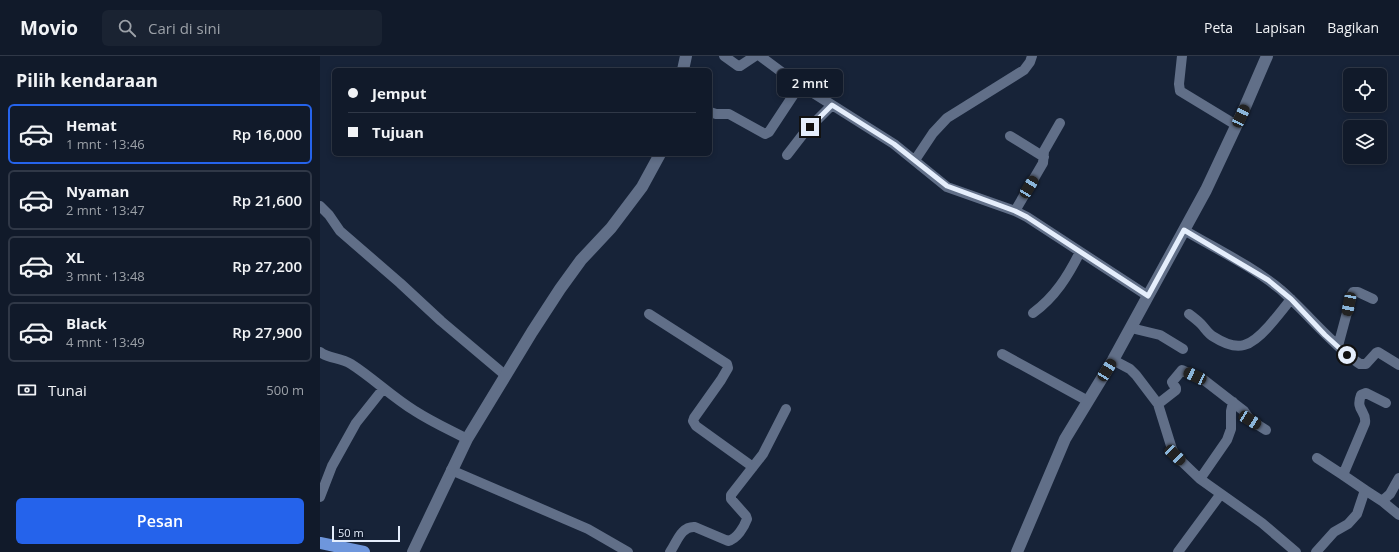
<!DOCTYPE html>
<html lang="id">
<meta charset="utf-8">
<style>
body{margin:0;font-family:"Open Sans",sans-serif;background:#1a2332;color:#f1f3f6;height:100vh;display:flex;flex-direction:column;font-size:15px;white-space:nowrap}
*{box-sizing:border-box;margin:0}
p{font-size:13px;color:#9ca1a8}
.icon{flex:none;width:22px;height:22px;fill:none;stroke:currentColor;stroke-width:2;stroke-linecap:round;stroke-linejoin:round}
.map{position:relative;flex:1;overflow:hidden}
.panel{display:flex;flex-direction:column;background:#111a2a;width:320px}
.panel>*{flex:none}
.guide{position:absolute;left:12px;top:12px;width:380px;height:88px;border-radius:6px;box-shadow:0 2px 6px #0003,0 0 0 1px #303847;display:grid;align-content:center;height:88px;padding:0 16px;background:#111a2a}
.buttons{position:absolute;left:1023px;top:12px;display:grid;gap:8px}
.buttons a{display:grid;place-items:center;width:44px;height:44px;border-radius:6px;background:#111a2a;box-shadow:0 2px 6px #0003,0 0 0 1px #303847;font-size:20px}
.scale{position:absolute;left:12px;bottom:10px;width:68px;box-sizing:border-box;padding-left:4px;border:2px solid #e5eefc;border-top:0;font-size:11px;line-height:14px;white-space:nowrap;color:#e5eefc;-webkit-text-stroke:3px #0e192d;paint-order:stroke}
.end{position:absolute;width:18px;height:18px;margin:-9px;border:5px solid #e5eefc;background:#111;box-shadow:0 0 0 2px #111}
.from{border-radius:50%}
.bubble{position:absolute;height:28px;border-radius:6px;background:#111a2a;box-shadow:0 2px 6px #0003,0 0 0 1px #303847;font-size:13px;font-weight:600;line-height:28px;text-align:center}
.car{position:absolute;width:12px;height:24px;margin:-12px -6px;border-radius:5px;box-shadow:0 0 3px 1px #0007;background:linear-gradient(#222 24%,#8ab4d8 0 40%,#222 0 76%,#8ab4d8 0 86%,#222 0)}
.guide b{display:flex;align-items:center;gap:14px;height:38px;font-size:15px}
.guide b+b{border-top:1px solid #303847}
.guide i{width:10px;height:10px;background:#f1f3f6}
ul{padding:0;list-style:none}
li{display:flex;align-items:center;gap:12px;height:60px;margin:0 8px 6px;padding:0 8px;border:2px solid #303847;border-radius:6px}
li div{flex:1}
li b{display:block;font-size:15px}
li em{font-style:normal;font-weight:600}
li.on{border-color:#2563eb}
li>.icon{width:36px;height:36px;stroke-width:1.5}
h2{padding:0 16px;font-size:18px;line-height:48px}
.pay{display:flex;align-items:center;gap:10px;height:44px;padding:0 16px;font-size:15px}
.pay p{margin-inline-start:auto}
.button{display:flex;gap:8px;margin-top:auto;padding:8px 16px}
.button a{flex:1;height:46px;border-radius:6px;background:#2563eb;color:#fff;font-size:16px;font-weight:600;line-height:46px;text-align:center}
header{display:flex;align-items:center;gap:24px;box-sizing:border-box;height:56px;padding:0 20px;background:#111a2a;border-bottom:1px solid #303847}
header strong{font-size:19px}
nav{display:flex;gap:22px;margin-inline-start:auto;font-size:14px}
.search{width:280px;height:36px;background:#1a2332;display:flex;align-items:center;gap:10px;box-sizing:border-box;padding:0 14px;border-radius:6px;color:#9ca1a8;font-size:15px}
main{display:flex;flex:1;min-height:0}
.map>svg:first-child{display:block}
</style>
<header>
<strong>Movio</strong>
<div class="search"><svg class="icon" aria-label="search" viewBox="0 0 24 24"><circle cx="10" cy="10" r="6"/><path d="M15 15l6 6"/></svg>Cari di sini</div>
<nav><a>Peta</a><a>Lapisan</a><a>Bagikan</a></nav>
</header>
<main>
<section class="panel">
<h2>Pilih kendaraan</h2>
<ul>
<li class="on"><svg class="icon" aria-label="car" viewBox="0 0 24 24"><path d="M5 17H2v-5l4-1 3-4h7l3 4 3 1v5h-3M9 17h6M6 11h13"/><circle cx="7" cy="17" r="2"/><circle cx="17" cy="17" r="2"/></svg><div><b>Hemat</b><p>1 mnt · 13:46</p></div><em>Rp 16,000</em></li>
<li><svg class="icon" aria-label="car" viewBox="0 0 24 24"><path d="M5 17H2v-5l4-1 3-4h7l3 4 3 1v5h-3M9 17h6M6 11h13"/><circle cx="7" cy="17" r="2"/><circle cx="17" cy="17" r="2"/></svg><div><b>Nyaman</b><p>2 mnt · 13:47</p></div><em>Rp 21,600</em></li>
<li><svg class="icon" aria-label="car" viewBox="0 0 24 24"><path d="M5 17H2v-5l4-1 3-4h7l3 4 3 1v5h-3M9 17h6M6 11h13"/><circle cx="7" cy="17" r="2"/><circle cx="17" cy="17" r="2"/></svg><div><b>XL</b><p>3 mnt · 13:48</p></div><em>Rp 27,200</em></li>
<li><svg class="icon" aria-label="car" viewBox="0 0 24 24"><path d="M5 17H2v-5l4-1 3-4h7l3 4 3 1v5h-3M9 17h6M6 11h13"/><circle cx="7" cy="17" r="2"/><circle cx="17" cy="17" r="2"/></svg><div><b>Black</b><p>4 mnt · 13:49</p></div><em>Rp 27,900</em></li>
</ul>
<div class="pay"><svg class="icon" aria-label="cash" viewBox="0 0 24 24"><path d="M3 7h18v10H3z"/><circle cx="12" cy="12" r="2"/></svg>Tunai<p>500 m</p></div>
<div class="button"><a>Pesan</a></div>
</section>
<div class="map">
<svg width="1079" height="496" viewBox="0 0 1079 496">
<rect width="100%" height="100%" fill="#172338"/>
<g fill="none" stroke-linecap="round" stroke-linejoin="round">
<path stroke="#616f88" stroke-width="10" d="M404,0L418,10H420L435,0
M440,0L471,23L574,88L627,131L695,155L707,161L828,240
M862,0L859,28L860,35L916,69
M390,56L396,58H409L445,78L449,76L480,29
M690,80L724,101
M467,99L484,77L512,49
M595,104L613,77L627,62L704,14L710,6L712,0
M0,150L9,159L20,175L80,227L121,265L185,319
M695,155L723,107L724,95L740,67
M864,174C896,193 932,210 961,234C987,257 1009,285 1037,306L1040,308H1046L1056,297L1058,296L1079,309
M713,257C735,241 748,220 760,196
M329,258L407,308L408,312L401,324L374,362L373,365L376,370L433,411
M869,258C873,261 877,264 881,268C885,272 888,278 894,281C919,297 931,290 949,270C957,261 964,252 971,243
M811,272L840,279L863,293
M1018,290L1032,238L1033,236H1038L1053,243
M0,296C9,303 20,301 31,308C53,322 72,341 95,355C112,366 130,374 147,383
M682,298L768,345
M793,304L810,313L816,319L838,348L852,393L855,399L880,423L942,467L976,496
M838,348L856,334V332L853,328L852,326L862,314L884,324L924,355L930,364L946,374
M997,402L1023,419
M131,414L268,473L308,496
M880,423L907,384L911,373V355L913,346
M1045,434L1023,419L1045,367C1047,354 1035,355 1041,339L1046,337L1066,347
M0,441L12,410L36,367L63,333
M1062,445L1079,459
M350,496C357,486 361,470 375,471L408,485C417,483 424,471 427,463L426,460L411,443V439L443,398L466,353
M858,496L900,439
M996,496L1014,476L1028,468L1037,458L1045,434L1062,445L1070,438L1079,422"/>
<path stroke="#616f88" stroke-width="12" d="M363,14L366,0
M93,496L147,383L212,276L240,233L261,204L291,172L322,131L340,98
M697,496L745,383L793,304L886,134L925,51L947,0"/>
<path stroke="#6e96dc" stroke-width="12" d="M0,487L44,496"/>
</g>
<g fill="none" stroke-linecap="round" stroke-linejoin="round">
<path stroke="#e5eefc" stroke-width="5" d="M490,71L512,49L574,88L627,130L695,155L707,161L828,240L864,174L948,224L971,243L1005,279L1027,299"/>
</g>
</svg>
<div class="buttons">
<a><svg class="icon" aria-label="locate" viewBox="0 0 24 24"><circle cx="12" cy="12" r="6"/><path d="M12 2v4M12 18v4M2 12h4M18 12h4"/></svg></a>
<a><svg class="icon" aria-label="layers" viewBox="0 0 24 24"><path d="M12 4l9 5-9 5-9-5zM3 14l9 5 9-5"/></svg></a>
</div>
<div class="scale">50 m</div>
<i class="end from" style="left:1027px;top:299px"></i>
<i class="end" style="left:490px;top:71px"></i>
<div class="bubble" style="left:457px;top:13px;width:66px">2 mnt</div>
<i class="car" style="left:921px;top:60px;rotate:25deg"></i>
<i class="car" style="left:709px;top:131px;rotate:31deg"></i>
<i class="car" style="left:1029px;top:248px;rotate:191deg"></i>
<i class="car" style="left:787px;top:314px;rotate:32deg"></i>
<i class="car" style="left:875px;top:320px;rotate:295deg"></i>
<i class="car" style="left:930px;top:364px;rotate:122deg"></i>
<i class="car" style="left:855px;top:399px;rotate:134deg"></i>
<div class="guide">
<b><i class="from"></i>Jemput</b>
<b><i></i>Tujuan</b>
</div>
</div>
</main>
